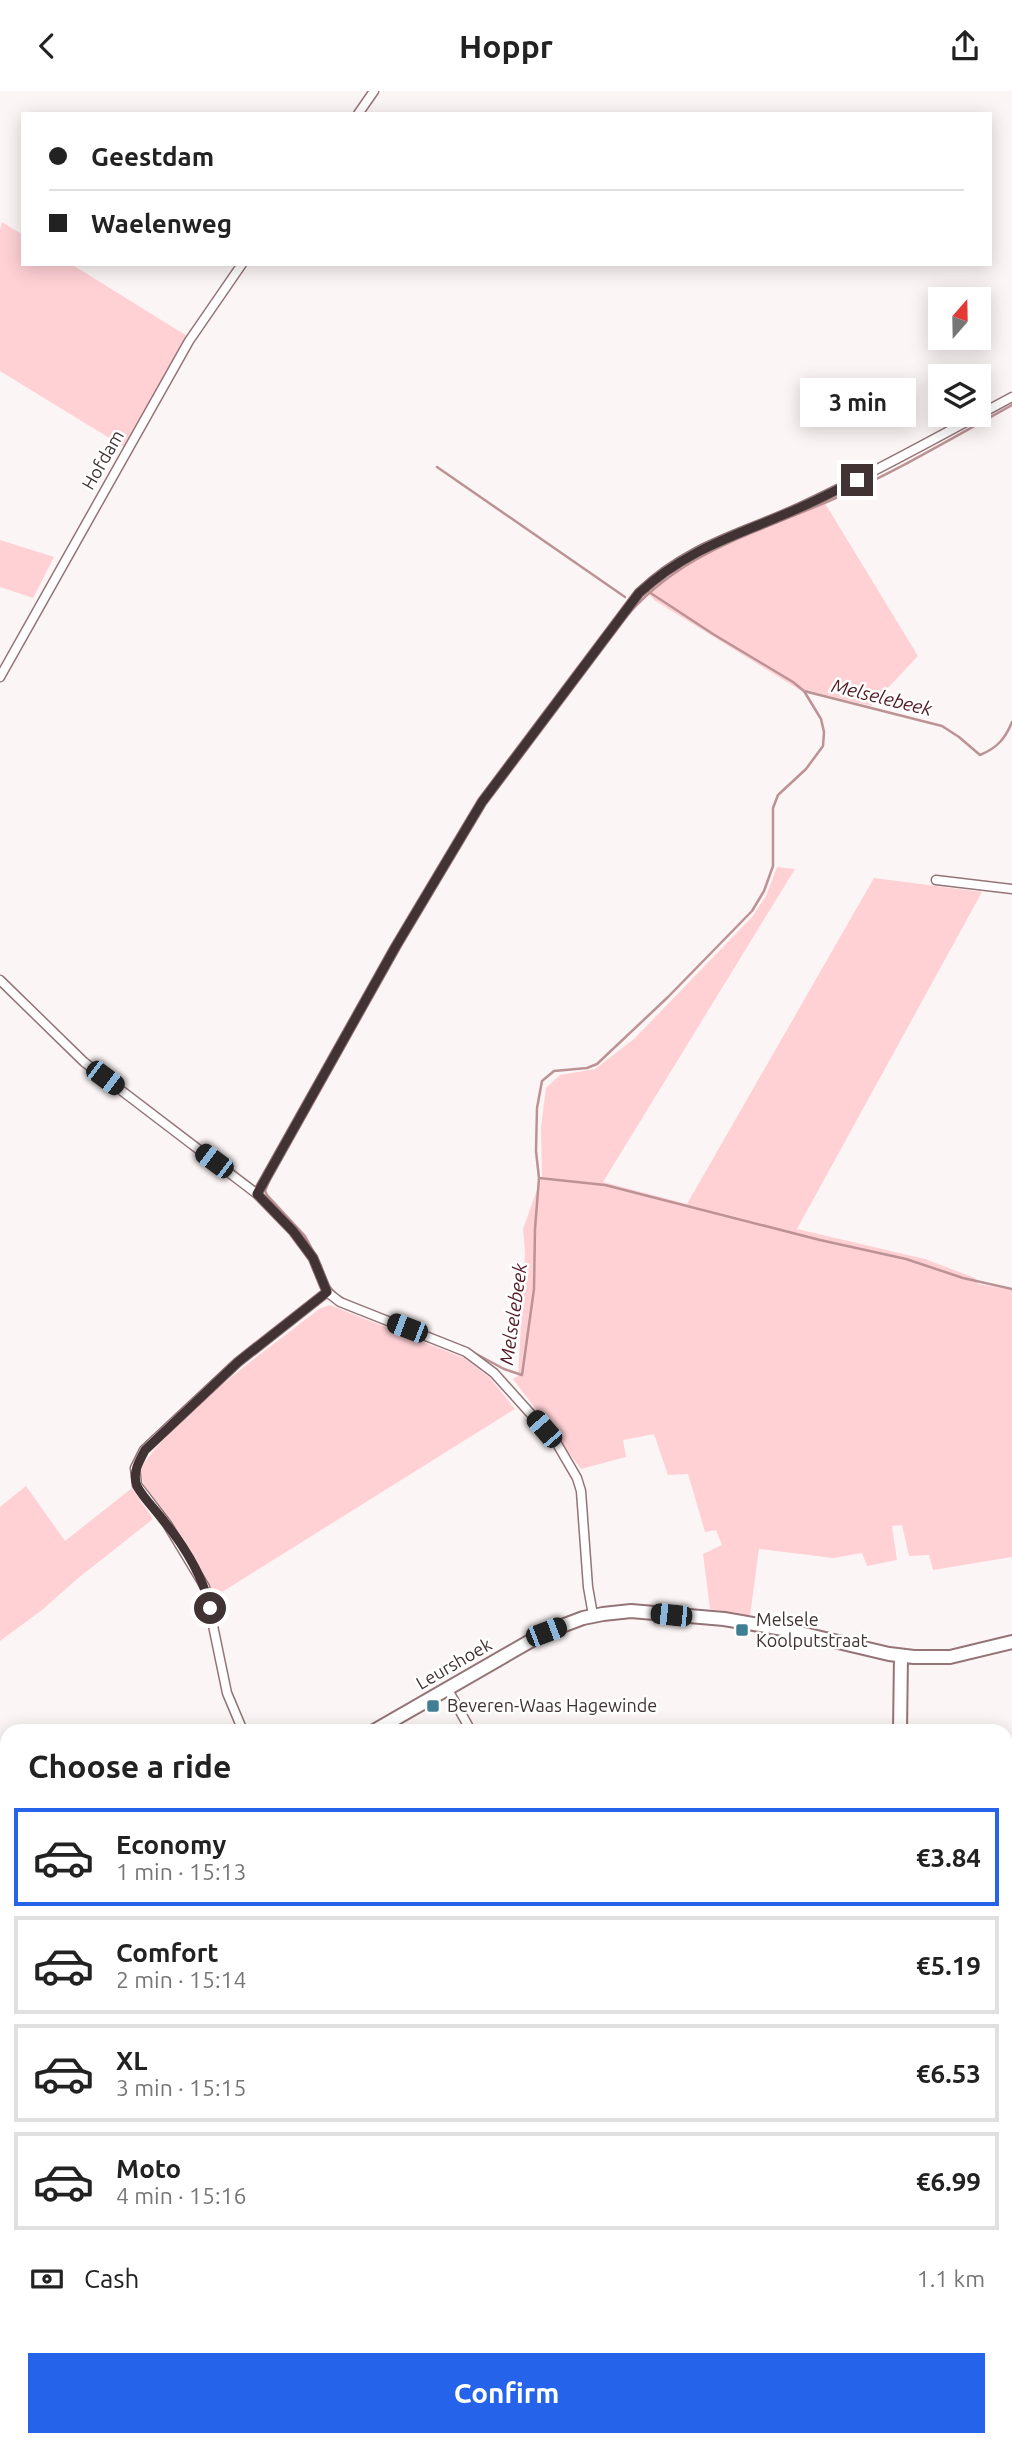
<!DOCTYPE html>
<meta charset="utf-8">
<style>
body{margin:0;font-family:Ubuntu,sans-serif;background:#f2f2f2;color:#222;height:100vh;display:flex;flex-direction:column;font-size:26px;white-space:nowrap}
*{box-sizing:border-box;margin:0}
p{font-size:23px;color:#767676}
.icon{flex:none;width:38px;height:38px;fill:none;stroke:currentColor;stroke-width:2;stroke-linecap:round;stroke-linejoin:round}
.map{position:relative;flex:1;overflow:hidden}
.side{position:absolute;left:0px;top:1633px;width:1013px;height:723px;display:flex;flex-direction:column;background:#fff;border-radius:21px 21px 0 0;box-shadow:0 4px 18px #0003}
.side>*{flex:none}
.banner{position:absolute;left:21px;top:21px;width:971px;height:154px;border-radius:0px;box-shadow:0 4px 18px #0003;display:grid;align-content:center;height:154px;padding:0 28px;background:#fff}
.needle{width:46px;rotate:20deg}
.controls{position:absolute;left:928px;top:196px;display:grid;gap:14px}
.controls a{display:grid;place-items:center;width:63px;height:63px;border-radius:0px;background:#fff;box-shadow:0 4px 18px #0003;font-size:35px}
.end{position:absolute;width:32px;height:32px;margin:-16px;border:9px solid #413334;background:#fff;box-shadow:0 0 0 4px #fff}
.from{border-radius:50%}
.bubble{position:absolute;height:49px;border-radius:0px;background:#fff;box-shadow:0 4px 18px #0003;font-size:23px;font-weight:600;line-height:49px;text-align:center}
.car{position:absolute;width:21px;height:42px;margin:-21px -10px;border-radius:9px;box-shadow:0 0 5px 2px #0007;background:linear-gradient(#222 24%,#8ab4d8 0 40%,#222 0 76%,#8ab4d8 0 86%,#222 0)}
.banner b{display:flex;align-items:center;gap:24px;height:66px;font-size:26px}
.banner b+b{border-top:2px solid #e0e0e0}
.banner i{width:18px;height:18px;background:#222}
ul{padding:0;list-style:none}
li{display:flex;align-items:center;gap:21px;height:98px;margin:0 14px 10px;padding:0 14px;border:4px solid #e0e0e0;border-radius:0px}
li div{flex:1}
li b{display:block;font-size:26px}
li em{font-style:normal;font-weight:600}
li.active{border-color:#2563eb}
li>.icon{width:63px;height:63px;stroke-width:1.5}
h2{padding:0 28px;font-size:32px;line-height:84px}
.pay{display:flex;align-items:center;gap:18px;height:77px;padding:0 28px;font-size:26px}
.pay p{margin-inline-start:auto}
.button{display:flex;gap:14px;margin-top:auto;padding:14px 28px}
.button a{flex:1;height:80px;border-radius:0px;background:#2563eb;color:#fff;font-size:28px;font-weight:600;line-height:80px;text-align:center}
header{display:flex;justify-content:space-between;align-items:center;height:91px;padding:0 28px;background:#fff;font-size:32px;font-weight:600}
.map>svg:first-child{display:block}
</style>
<header><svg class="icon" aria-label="back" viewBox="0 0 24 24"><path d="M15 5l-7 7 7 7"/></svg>Hoppr<svg class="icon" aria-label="share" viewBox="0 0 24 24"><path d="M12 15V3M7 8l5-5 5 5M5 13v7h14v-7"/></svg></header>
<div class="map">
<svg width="1012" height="2354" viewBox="0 0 1012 2354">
<rect width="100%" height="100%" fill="#fcf5f5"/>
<path fill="#ffd1d5" d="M2,131L23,144V173H71L187,245L124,356L0,280V139Z
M823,409L918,565L871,615L809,600L803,601L654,509L646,499C698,458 762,436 823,409Z
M0,449L54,466L33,507L0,496Z
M777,776L795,778L603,1091L687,1113L874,787L982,801L797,1138L925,1168L975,1187L978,1193L1012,1199V1466L933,1479L929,1464L909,1465L902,1434L892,1435L897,1469L867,1475L862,1462L833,1467L759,1458L750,1525L710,1518L703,1463L722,1454L716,1439L705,1441L688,1383L668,1384L654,1343L623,1349L626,1366L581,1378L513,1288L518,1285L525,1162L523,1138L542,1085L541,1036L546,997L560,984L595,978L634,948L752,826L766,805Z
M330,1214L464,1267L490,1287L515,1318L214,1506L190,1458L144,1394L140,1378C181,1318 262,1263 319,1218Z
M26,1395L65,1450L132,1397L153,1428L77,1488L42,1519L0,1550V1416Z
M7,1747V1837H0V1756Z
M1012,1933V2031L1006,2023V1934Z"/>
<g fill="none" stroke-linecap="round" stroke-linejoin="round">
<path stroke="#bc9295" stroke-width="2.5" d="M437,376L625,506
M649,501L713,543L793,591L804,600L942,635L959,646L980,664C997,657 1005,648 1012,631
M621,532C678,460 758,442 838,406C897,380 956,345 1012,314
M299,1036L349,947
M270,1087L265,1100L267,1104L305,1145L321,1175
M539,1087L605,1094L820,1149L906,1168L963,1187L1012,1198
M329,1195L336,1203L347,1210
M467,1258L504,1278L522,1284L534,1198L535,1138L539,1087L536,1060L537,1017L542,990L554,980L587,977L597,973L668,906L752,820L764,800L773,775V717L778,704L806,678L823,655L824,641L821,628L804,600"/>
<defs>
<path id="street" d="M358,23L374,0
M0,586L189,250L242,173
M936,789L1012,798
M0,889L84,971L257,1103L293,1140L313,1167L327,1201L340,1211L466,1261L494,1282L556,1351L577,1387L581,1400L588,1496L593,1524
M257,1103L396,855L482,711L639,502C691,453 741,444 803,415C874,382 943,343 1012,306
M447,1597L471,1640
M243,1640L227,1602L205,1496L167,1433L137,1394L135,1377L144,1359L238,1271L327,1201
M713,1640H734
M1006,1837L1012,1835
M1006,2076L1012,2087
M1006,2207L1012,2203
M0,2217L7,2223
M98,2348L99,2354
M144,2348L148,2354
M211,2348L214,2354
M618,2348L624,2354
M265,2354L269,2348
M397,2354L400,2348
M518,2354L522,2348
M785,2354L795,2348"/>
<path id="secondary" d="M374,1640L546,1541L583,1527L603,1523L631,1520L724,1528L783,1538L889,1563L914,1566H950L1012,1551
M900,1640L901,1565
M1006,2035L1012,2043
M0,2047L7,2039"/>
</defs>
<use href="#street" stroke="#947476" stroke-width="11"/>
<use href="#secondary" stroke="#947476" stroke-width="16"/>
<use href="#street" stroke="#fff" stroke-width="8"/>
<use href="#secondary" stroke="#fff" stroke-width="12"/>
</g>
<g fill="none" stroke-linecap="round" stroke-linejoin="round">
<path stroke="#413334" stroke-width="9" d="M210,1517C203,1485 185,1456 164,1430C156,1419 143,1407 137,1395C132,1382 139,1370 145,1359L238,1271L327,1201L313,1167L293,1140L257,1103L396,855L482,711L639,502C689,456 739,444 799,417C819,408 838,398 857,389"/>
</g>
<g fill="#407e94" stroke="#fff" stroke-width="2.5">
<rect x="735" y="1532" width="14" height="14" rx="3.5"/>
<rect x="426" y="1608" width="14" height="14" rx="3.5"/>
</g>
<g text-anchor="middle" stroke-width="5" stroke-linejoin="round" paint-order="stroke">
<g font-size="18" fill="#413334" stroke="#fff">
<text transform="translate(103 369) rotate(-60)" y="6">Hofdam</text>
<text transform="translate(454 1573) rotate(-30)" y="6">Leurshoek</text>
</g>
<g font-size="18" fill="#413334" stroke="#fff" text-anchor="start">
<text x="756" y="1535">Melsele<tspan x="756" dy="21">Koolputstraat</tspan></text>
<text x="447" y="1621">Beveren-Waas Hagewinde</text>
</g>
<g font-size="19" font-style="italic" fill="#531c25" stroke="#fff">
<text transform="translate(882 606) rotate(14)" y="7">Melselebeek</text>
<text transform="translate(513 1223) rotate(-82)" y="7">Melselebeek</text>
</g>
</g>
</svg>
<div class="controls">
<a><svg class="needle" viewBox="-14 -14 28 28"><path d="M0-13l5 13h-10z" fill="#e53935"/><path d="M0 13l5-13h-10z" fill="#767676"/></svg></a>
<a><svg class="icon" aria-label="layers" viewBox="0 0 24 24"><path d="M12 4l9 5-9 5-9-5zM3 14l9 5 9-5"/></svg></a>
</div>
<i class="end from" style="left:210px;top:1517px"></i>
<i class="end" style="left:857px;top:389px"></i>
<div class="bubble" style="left:800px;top:287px;width:116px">3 min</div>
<i class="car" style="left:105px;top:987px;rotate:127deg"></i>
<i class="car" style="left:214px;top:1070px;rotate:307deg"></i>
<i class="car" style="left:407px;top:1237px;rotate:291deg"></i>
<i class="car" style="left:544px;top:1338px;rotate:319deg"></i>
<i class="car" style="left:671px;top:1524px;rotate:276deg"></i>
<i class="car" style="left:546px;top:1541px;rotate:69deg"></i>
<div class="banner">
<b><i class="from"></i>Geestdam</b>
<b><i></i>Waelenweg</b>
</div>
<section class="side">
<h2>Choose a ride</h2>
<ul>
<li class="active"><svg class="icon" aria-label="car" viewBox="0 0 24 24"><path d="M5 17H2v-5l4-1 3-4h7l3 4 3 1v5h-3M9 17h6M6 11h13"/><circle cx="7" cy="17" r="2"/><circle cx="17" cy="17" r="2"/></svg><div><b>Economy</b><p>1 min · 15:13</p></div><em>€3.84</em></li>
<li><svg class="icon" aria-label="car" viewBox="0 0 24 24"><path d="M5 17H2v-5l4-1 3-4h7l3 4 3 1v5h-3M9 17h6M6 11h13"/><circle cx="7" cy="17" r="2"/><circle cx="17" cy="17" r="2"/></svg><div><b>Comfort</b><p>2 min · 15:14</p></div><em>€5.19</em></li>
<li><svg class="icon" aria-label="car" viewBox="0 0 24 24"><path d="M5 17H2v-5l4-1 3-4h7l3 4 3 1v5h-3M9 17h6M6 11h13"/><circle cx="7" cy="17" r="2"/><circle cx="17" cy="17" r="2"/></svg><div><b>XL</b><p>3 min · 15:15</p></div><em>€6.53</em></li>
<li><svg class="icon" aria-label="car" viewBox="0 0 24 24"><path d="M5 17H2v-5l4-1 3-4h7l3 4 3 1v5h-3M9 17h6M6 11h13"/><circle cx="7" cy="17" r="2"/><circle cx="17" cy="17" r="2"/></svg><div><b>Moto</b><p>4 min · 15:16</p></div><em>€6.99</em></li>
</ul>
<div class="pay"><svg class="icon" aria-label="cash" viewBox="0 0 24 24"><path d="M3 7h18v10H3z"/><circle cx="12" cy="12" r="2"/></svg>Cash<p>1.1 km</p></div>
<div class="button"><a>Confirm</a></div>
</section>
</div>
